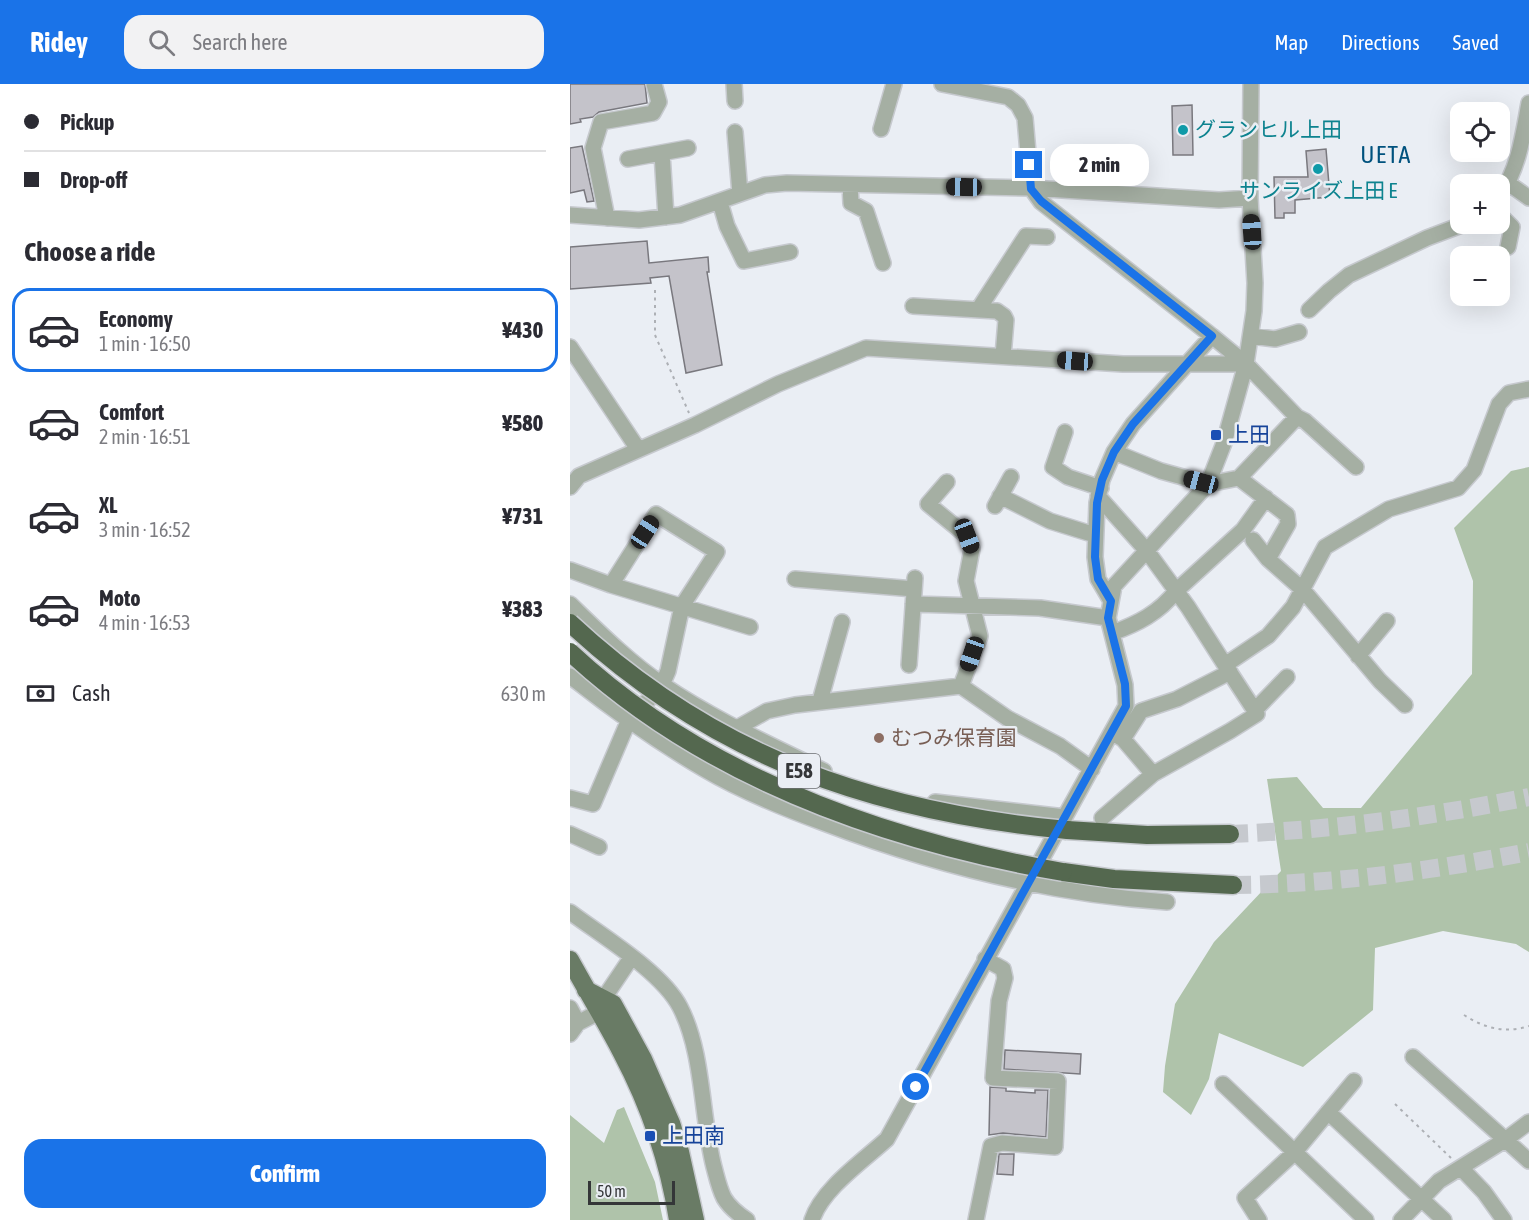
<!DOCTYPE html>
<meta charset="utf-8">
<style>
body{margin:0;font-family:"Asap Condensed","Noto Sans JP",sans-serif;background:#f2f2f3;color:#2b2b33;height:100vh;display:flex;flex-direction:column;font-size:22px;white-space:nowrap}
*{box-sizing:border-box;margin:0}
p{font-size:20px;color:#7c7c81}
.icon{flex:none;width:33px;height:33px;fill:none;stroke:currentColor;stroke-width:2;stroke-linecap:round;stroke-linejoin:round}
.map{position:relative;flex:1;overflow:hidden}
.sheet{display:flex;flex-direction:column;background:#fff;width:570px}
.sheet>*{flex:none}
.top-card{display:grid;align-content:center;height:132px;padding:0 24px;background:#fff}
.fabs{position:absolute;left:880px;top:18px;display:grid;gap:12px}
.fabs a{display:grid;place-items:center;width:60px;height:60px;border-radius:12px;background:#fff;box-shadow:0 6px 24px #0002;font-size:30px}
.scale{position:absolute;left:18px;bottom:15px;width:87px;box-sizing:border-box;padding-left:6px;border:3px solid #343638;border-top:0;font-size:16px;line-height:21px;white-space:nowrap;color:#343638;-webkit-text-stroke:4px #eaeef4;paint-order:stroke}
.end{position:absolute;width:27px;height:27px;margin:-14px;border:8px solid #1a73e8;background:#fff;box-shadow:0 0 0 3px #fff}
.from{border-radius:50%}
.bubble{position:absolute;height:42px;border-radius:18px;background:#fff;box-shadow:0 6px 24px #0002;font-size:20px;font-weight:800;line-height:42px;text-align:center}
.car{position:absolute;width:18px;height:36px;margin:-18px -9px;border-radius:8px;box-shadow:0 0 4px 2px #0007;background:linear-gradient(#222 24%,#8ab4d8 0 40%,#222 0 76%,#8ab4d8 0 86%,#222 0)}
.top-card b{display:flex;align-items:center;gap:21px;height:57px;font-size:22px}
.top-card b+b{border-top:2px solid #e1e1e2}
.top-card i{width:15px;height:15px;background:#2b2b33}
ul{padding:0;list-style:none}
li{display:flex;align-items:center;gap:18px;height:84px;margin:0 12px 9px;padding:0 12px;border:3px solid transparent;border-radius:18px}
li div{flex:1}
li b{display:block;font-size:22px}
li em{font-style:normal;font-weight:800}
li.active{border-color:#1a73e8}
li>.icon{width:54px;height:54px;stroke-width:1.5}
h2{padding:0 24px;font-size:27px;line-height:72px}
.pay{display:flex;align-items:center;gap:15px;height:66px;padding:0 24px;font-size:22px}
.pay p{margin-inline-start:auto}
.primary-button{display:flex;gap:12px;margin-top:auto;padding:12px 24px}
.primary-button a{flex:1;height:69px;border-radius:18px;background:#1a73e8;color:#fff;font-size:24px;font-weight:800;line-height:69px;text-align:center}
header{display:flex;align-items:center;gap:36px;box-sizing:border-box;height:84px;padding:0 30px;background:#1a73e8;color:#fff}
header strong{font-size:28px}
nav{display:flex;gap:33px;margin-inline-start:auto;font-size:21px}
.search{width:420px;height:54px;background:#f2f2f3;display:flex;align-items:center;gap:15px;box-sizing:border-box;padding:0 21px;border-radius:18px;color:#7c7c81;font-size:22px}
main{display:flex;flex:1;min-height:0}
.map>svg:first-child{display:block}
</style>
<header>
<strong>Ridey</strong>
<div class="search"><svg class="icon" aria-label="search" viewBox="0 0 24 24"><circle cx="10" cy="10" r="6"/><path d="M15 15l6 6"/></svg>Search here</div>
<nav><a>Map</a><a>Directions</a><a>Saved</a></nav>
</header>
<main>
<section class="sheet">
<div class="top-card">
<b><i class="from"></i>Pickup</b>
<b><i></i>Drop-off</b>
</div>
<h2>Choose a ride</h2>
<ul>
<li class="active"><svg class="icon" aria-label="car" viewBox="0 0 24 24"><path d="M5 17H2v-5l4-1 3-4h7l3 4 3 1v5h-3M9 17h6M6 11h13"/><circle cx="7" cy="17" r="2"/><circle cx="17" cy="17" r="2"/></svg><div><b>Economy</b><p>1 min · 16:50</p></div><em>¥430</em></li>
<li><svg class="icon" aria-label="car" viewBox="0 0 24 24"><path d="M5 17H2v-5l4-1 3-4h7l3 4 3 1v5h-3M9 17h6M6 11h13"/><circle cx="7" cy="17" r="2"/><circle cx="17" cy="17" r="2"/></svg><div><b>Comfort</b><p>2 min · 16:51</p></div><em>¥580</em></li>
<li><svg class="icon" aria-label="car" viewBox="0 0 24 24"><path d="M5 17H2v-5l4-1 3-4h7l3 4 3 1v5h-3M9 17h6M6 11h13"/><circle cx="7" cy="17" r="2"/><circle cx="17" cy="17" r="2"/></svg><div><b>XL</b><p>3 min · 16:52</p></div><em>¥731</em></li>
<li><svg class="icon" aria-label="car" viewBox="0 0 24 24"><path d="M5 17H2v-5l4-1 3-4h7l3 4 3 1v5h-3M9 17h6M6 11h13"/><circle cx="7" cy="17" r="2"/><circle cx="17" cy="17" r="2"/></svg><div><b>Moto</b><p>4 min · 16:53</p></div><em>¥383</em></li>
</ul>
<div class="pay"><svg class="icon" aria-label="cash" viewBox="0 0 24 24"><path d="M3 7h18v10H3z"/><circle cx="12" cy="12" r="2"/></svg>Cash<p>630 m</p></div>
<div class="primary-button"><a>Confirm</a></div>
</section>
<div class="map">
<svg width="959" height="1136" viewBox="0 0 959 1136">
<rect width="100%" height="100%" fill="#eaeef4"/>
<path fill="#afc3aa" d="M959,383V868L946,860L873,847L805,864L803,926L733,983L649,949L639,995L621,1031L593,1008L595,982L605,920L644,858L711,787L697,695L727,693L753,724H791L902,590L903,497L884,444L941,387Z
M54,1023L85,1098L93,1136H0V1031L34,1059L47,1026Z"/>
<path fill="#c4c3ca" stroke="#79787e" stroke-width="1.5" d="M0,0H75L77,19L29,28L23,33L10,35L11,38L0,40Z
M622,21L623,71H603L602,22Z
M12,62L24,117L17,118L14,106L0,109V64Z
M756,65L760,113L725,116V129H714V134H705L704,93H738L736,67Z
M77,157L79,179L138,173L139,188H137L152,281L116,289L99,192L80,194L81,199L0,205V163Z
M435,966L511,970L510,990L434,985Z
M420,1003L436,1004V1007L465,1009V1006H478L476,1053L433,1049L419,1051Z
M429,1070H444L443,1091L427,1090Z"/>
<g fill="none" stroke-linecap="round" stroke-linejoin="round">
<path stroke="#c6c9ce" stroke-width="18" stroke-dasharray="18 9" stroke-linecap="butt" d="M660,750C764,746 858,733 959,713
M663,801C767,800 858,787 959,768"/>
<defs>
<path id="minor" d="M164,0L165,17
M372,0L438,13L448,21L455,34L461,104L471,118L642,252L676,280L727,333L735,337L786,383
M311,45L324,0
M165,48L170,110
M92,69L96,133
M58,75L118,64
M938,99L959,114
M280,101L281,119L296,127L313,179
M930,111C949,84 953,51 959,19
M150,118L157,142L174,177L220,168
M0,131L69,136L110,131L195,101L217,99L461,104L649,116L680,114
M930,131L942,143L938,163
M37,134L23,64L31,38L83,29L89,18L84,0
M343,222L427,227L434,232L436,236L433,272
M408,226L456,152L477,153
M739,226L759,207L779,191L857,154L894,140
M681,252L705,255L729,248
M0,263L68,365
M495,348L483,383L498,393L531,404
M544,368L591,387L638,400L669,394L727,333
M669,394L717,431L718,440L698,475
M377,398L358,420L397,452L402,465L396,497L410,552L391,602
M0,403L9,392L125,341L208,300L296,264L553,280H676
M430,412L480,437L525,451
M528,412L577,467L618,523L655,581L698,552L723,523L755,463L819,425L888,404L904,386L929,320L939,309L959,305
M425,422L441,393
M683,456L698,475L733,506L810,597L835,621
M0,486L41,501L180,543
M225,495L344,505
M541,517L528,495L525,473L527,419L532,396L544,368L563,340L642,252
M0,520C29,548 59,578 93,601C143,635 199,660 254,687
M343,520L470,524L538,534
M542,549C567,540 589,529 606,507L673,446L696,414
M788,572L817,537
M339,581L345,494
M0,592C43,626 86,657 134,685C171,707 213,724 254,739C364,781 479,810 597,818
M250,617L272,538
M685,626L717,593
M167,644L197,627L225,621L391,602L437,634L490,662L522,685
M544,650L553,655L583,690
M553,655L571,627L607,615L660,588
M0,714L23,720L58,638L92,601L98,587L112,522L147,468L86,430L41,501
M365,718L495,733
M532,734L583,690L660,647L687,630L655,581
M0,750L29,763
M0,828C32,852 92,888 110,923C134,969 131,1033 144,1083C147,1094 149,1104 154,1114C160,1124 168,1130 177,1136
M34,914L61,874
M0,924L8,939
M0,950L8,939L29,928
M843,973L959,1077
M653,1000L796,1136
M758,1028L874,1136
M891,1084L914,1108L934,1136
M242,1136C252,1105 293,1077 317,1055L556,622L555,601L538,534L544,502L638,400L654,359L676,280L684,227L685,199L680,114L681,0
M406,1136L421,1062L432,1059L485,1063L488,997L423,994L429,917L435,894L433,885L415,875
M689,1136L675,1114L724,1069L784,997
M831,1136L869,1097L935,1056L959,1038"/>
<path id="major" d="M0,876C17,907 36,938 52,969C80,1022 99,1078 108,1136
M16,906L43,920L73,975L101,1039L110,1068L125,1136"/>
<path id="highway" d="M497,746L577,751L660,750
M493,788L544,795L663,801"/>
</defs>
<use href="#minor" stroke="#c6c9ce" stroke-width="18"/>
<use href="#major" stroke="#c6c9ce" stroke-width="21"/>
<use href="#highway" stroke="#c6c9ce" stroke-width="21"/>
<path stroke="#adb0b5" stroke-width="2" stroke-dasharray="3 4.5" stroke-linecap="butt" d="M85,206V251L119,329
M894,931C914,944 936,950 959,942
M825,1020L881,1074"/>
<use href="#minor" stroke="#a5afa3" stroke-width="15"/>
<use href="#major" stroke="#697b65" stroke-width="18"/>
<use href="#highway" stroke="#54684f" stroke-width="18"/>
<defs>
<path id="highway-bridge" d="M0,539C144,673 304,728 497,746
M0,568C134,693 316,757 493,788"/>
</defs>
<use href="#highway-bridge" stroke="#c6c9ce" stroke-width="21" stroke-linecap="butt"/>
<use href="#highway-bridge" stroke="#54684f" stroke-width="18"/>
</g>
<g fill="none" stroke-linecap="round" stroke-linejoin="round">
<path stroke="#1a73e8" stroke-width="8" d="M346,1003L556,622L555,600L538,534L541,517L528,495L525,473L527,419L532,396L544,368L563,340L642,252L471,117L461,105L459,81"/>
</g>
<g fill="#0f9aa8" stroke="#eaeef4" stroke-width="2">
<circle cx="613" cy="46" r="6"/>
<circle cx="748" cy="85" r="6"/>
</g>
<g fill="#1a4fb4" stroke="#eaeef4" stroke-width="2">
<rect x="640" y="345" width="12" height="12" rx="3"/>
<rect x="74" y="1046" width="12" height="12" rx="3"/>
</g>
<circle fill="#8d6e63" stroke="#eaeef4" stroke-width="2" cx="309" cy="654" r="6"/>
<g text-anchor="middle" stroke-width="5" stroke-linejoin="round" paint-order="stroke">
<rect fill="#eaeef4" stroke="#6b6d70" stroke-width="1.5" x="208" y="670" width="42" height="34" rx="4.5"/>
<g font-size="20" font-weight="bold" fill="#343638">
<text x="229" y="694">E58</text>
</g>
<g font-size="21" fill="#0d838f" stroke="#eaeef4" text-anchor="start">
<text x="625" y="53">グランヒル上田</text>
<text x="748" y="114" text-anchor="middle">サンライズ上田 E</text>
</g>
<g font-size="21" fill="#164399" stroke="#eaeef4" text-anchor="start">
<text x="658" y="358">上田</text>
<text x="92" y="1059">上田南</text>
</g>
<g font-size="21" fill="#785e54" stroke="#eaeef4" text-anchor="start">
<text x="321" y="661">むつみ保育園</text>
</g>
<g font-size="24" letter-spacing="1.5" fill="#00527e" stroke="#eaeef4">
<text x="816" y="79">UETA</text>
</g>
</g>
</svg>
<div class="fabs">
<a><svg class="icon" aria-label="locate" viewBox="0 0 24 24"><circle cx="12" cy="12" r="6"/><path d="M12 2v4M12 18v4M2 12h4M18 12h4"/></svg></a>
<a>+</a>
<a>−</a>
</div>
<div class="scale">50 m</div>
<i class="end from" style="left:346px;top:1003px"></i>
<i class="end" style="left:459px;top:81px"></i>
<div class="bubble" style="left:480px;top:60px;width:99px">2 min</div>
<i class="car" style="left:394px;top:103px;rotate:271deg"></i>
<i class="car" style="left:682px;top:148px;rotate:356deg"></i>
<i class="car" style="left:505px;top:277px;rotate:274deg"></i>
<i class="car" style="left:631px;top:398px;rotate:285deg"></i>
<i class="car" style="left:75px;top:448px;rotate:33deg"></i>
<i class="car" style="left:397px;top:452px;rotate:159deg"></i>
<i class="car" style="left:402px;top:570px;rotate:199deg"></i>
</div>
</main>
